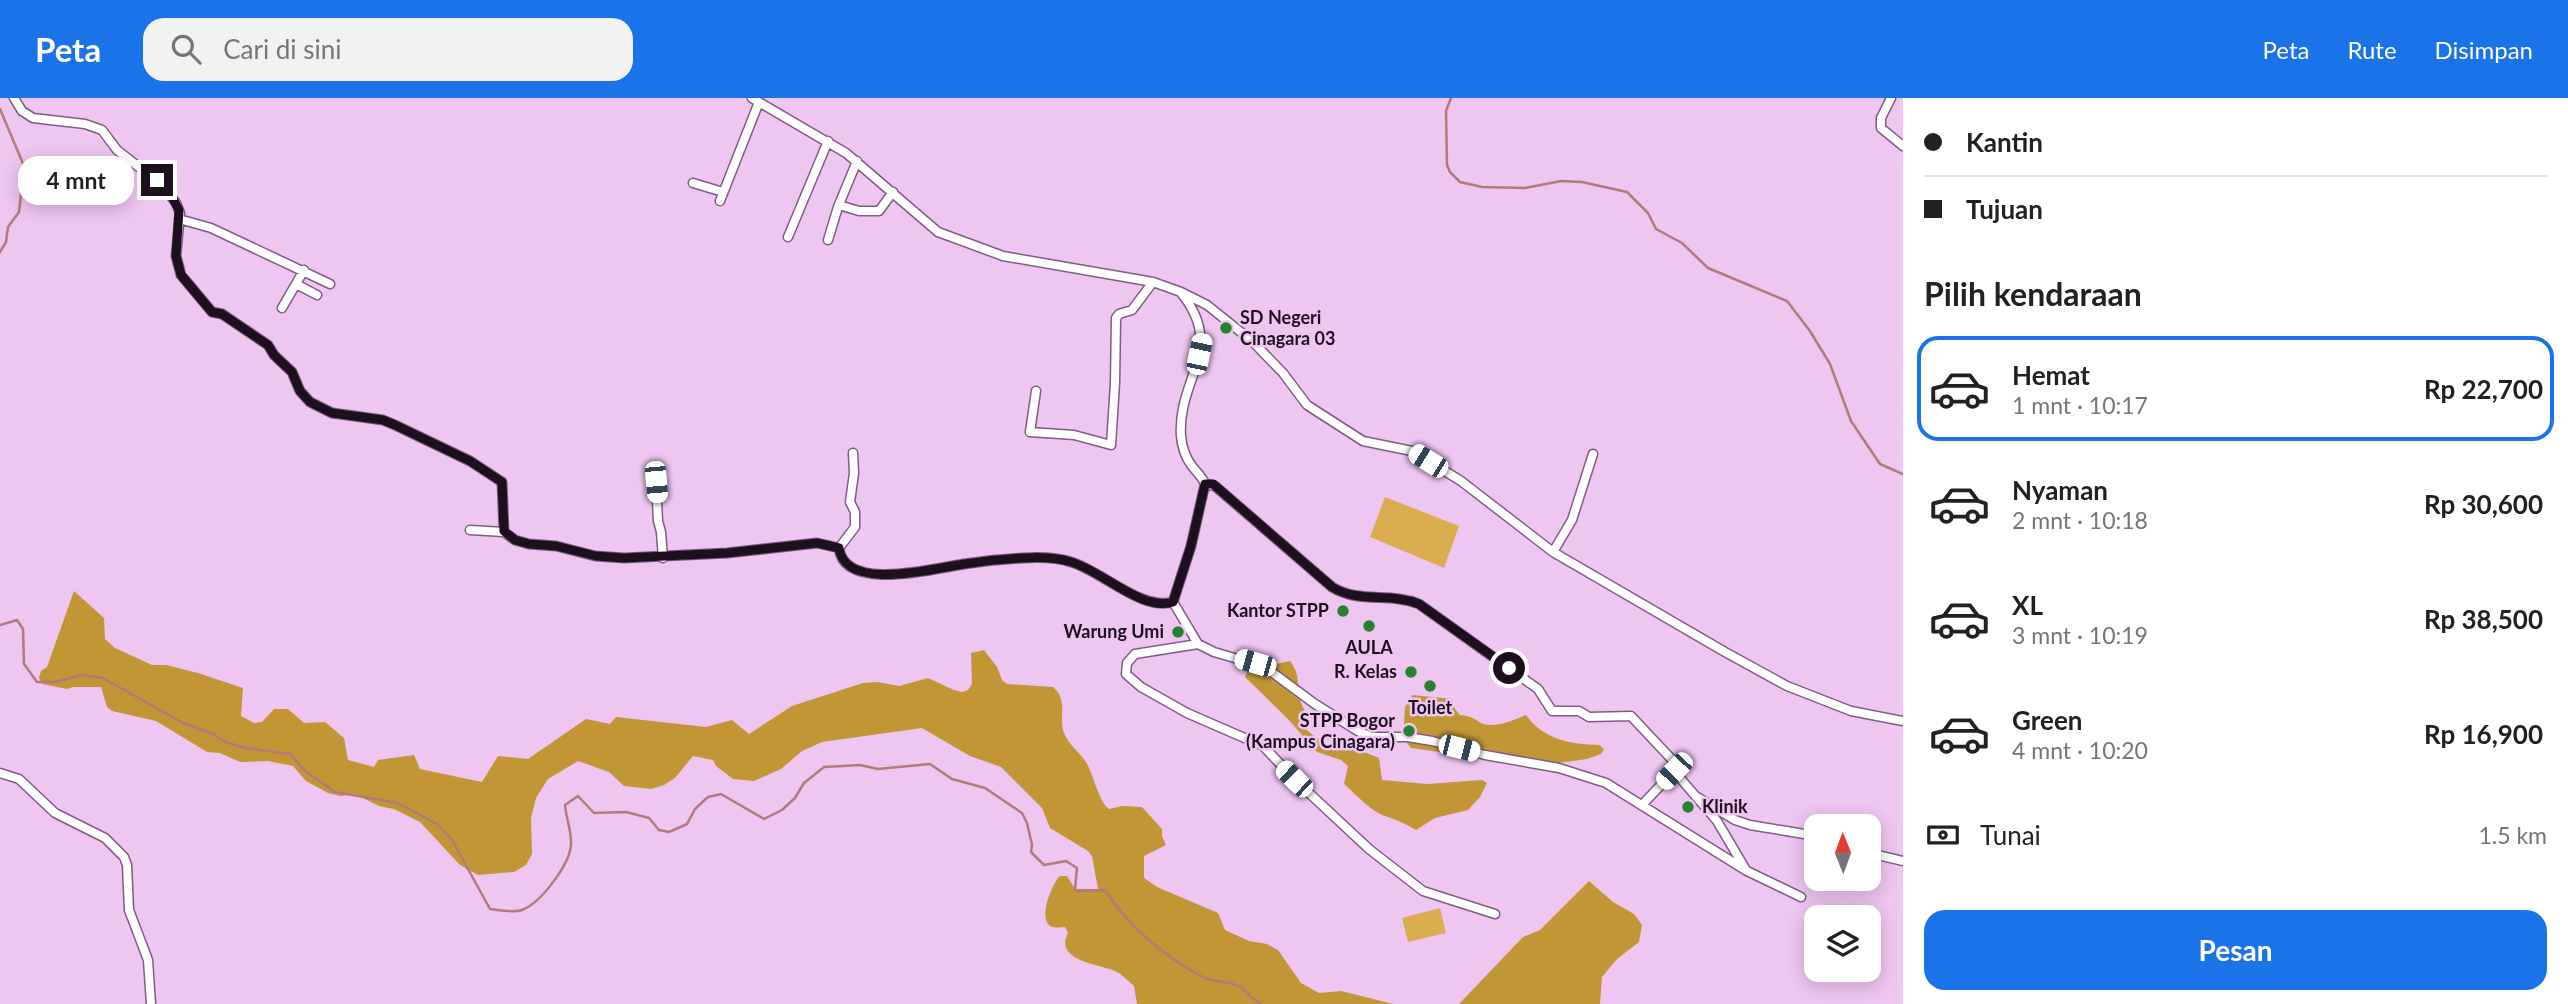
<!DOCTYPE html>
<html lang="id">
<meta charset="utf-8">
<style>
body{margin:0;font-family:Lato,sans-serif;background:#f2f2f2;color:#202124;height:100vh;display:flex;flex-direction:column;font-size:26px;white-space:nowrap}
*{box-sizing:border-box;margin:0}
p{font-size:23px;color:#757577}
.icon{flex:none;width:38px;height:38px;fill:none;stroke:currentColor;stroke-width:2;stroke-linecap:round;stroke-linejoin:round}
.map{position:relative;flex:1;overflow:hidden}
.panel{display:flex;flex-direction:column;background:#fff;width:665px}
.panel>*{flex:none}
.guide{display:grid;align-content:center;height:154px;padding:0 21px;background:#fff}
.needle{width:46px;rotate:359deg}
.buttons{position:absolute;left:1804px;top:716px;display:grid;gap:14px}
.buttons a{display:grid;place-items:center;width:77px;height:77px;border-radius:14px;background:#fff;box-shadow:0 4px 18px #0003;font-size:35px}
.end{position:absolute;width:32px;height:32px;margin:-16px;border:9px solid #1e0f1f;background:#fff;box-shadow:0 0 0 4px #fff}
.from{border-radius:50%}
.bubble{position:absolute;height:49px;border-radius:21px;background:#fff;box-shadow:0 4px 18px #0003;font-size:23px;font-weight:700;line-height:49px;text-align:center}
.car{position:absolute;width:21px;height:42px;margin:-21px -10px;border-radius:9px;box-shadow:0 0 5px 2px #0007;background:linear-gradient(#fff 24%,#345 0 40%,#fff 0 76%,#345 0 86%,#fff 0)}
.guide b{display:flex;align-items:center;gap:24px;height:66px;font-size:26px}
.guide b+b{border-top:2px solid #e0e0e0}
.guide i{width:18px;height:18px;background:#202124}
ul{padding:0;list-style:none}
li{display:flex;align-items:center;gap:21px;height:105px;margin:0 14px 10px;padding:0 7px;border:4px solid transparent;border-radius:21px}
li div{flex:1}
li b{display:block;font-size:26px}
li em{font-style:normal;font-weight:700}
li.selected{border-color:#1a73e8}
li>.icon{width:63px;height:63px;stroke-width:1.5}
h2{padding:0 21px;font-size:32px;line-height:84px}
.pay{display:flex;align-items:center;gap:18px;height:77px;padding:0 21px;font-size:26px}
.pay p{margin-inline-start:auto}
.cta{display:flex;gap:14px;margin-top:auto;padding:14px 21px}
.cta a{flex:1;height:80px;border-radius:21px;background:#1a73e8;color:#fff;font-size:28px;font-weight:700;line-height:80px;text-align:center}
header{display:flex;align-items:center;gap:42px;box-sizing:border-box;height:98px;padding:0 35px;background:#1a73e8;color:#fff}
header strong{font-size:33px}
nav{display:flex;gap:38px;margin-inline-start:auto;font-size:24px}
.search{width:490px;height:63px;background:#f2f2f2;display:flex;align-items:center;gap:18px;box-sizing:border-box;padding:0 24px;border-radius:21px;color:#757577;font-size:26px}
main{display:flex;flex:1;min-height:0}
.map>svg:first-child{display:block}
</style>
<header>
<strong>Peta</strong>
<div class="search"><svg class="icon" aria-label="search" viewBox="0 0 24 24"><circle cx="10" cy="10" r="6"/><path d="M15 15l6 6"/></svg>Cari di sini</div>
<nav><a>Peta</a><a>Rute</a><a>Disimpan</a></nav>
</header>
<main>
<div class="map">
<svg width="1903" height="906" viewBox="0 0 1903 906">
<rect width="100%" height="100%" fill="#efc5f2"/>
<path fill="#daae50" d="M1385,399L1459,428L1444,470L1370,439Z
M1440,810L1446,835L1408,844L1402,820Z"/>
<path fill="#c19634" d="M74,493L104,520L105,541L115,550L152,567H166L198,575L243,590L241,618L254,625L262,624L274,611H288L304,625L325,624L344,640L348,662L374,669L378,662L414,657L420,671L482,684L498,658L528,661L586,621L610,626L616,619L706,629L732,622L749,636L792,608L863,585L878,584L899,588L928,580L954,592L962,594L968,592L972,586L971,555L984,552L997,569L1002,582L1007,586L1053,589C1069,603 1058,618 1064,635C1069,648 1081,655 1087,666C1094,679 1099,704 1109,711L1122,708L1142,709L1162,731V738L1166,747L1144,758V780L1157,789L1218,815L1225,832L1249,843L1267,846L1278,852L1301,885L1319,895L1341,893L1393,906H1137L1134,888C1129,884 1123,877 1117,874C1102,866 1053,864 1068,835L1065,829C1059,829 1052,831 1048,826C1040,816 1052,786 1060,778H1067L1075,791H1098L1092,758L1088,753L1050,730L1042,710L1001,669L970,658L922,630L822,644L802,653L781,671L754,683L733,681L716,668L713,662L693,658L675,680L664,687L651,691L624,688L609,674L578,663L548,681L536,700L531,720L532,756L526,767L514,774L478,777L460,767L420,724L394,711L379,708L355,696L341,698L328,695L306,683L293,668L268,663L240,664L220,655L207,654L156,623L112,613L107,609L101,589H73L67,591L42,586L39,580L41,573L47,569Z
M1290,563C1303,581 1294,585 1300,602C1304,614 1310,617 1305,630C1309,635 1322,643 1327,646L1341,645L1379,660L1382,682L1427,686L1482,682L1487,685L1480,699L1468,712L1435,720L1416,732C1404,725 1397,722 1385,718C1370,713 1355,695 1344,686L1348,668L1341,662L1317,654L1288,621L1245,579L1248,572Z
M1413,597L1451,601L1455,611L1460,617C1471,618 1473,620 1481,625C1494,631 1514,622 1526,617C1544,642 1570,646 1599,647L1604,651L1601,656L1587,661L1538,668L1411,650L1403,640L1405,609Z
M1589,783L1613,804L1634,816L1642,827L1639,844L1617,861L1602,879L1600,906H1459L1523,839L1540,832Z"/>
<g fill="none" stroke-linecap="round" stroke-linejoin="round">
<path stroke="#b4797a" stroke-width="2.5" d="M1451,0L1446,13L1447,67L1450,74L1460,84L1482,89L1525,90L1561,83L1582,84L1627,94L1648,115L1656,131L1682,145L1708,170L1787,203L1810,233L1830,266L1851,323L1880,366L1903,376
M0,11L24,68L19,114L8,129L6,144L0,154
M0,527L17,522L23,531L24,566L37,584H54L82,577L103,580L183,625L213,636L225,644L246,650L290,656L305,673L335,694L398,705L437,726L452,742L490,811C499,812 513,815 522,812C541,805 572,764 571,744C571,732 566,719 565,707L578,698L594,715L626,714L649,720L659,732L669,734L687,726L695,711L708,699L721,696L764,721L782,712L795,700L804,685L824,669L860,667L878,671L930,666L952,681L985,690L1022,715L1027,725L1032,747L1031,754L1044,767L1066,763L1077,770L1075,791L1077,793L1105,792C1128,828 1166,860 1203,879C1215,885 1228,882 1240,889C1248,894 1252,902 1261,906"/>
<defs>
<path id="minor" d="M14,0L22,13L33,20L85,26L102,32L117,52L163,88L176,105L180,115L176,158L181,177L212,214L222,216L268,247L274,257L292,274L300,293L310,304L332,315L383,322L395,327L470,363L502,384L504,434L515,442L529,446L556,448L595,458L624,460L727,455L817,445L839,450C844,495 936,470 964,466C983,463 1003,461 1023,460C1039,459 1056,459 1071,464C1102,473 1141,513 1173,504
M752,0L846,55L938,134L1003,158L1153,184L1181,194L1207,207L1252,243L1283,275L1307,307L1363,343L1412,353L1461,383L1553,454L1725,554L1787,588L1851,613L1903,623
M1891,0L1881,20V30L1903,48
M693,85L723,94
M720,103L759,4
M839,107L859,113H879L893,94
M179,121L211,130L330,186
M788,139L828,43
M828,142L838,109L857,63
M296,186L317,197
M1182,196C1226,251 1177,281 1181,338C1182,349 1185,359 1192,368C1197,375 1202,378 1205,386
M282,210L304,172
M1036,293L1030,334L1074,337L1111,347L1115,285L1116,220L1119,216L1132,212L1153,184
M656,384L658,423L661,434L663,460
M1205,386L1191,448L1173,504L1198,546L1214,554L1265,569L1315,606L1358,633L1371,639H1408L1432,643L1485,657L1559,670L1606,685L1747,773L1801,799
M1205,386L1215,388L1332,489C1359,506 1390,494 1419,506L1538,591L1552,613H1579L1589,619L1631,618L1677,667L1674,673L1642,707
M470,432L504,434
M839,450L855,429V414L850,404L854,375L853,355
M1553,454L1572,422L1593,356
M1198,546L1135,556L1127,565L1126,576L1141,589L1187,615L1263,648L1305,692
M1674,673L1717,723L1746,772
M0,675L19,681L55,715L105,740L124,759L127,767L129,812L148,862L151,906
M1309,695L1369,751L1423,793L1495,816
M1697,699L1735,722L1750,727L1816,738
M1869,755L1903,763"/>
</defs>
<use href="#minor" stroke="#805b83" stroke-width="11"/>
<use href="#minor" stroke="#fff" stroke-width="8"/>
</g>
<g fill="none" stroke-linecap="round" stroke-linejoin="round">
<path stroke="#1e0f1f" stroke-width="9" d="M157,82L171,97L179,112L176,158L181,177L212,214L222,216L268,247L274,257L292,274L300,293L310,304L332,315L383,322L395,327L470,363L502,384L504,433L515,442L529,446L556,448L596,458L624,460L727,455L817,445L839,450C845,495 936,470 964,466C983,463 1003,461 1023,460C1039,459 1055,459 1071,464C1101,472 1142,514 1173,504L1191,448L1205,386H1213L1332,489C1359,506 1390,494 1419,506L1509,570"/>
</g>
<g fill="#29802e" stroke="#efc5f2" stroke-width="2.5">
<circle cx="1226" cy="230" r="7"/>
<circle cx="1343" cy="513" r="7"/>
<circle cx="1369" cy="528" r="7"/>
<circle cx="1178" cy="534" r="7"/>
<circle cx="1411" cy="574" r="7"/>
<circle cx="1430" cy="588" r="7"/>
<circle cx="1409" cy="633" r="7"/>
<circle cx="1688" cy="709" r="7"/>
</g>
<g text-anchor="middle" stroke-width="5" stroke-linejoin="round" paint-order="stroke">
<g font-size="18" font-weight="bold" fill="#1e0f1f" stroke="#efc5f2" text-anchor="end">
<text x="1240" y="226" text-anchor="start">SD Negeri<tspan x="1240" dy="21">Cinagara 03</tspan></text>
<text x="1329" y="519">Kantor STPP</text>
<text x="1164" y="540">Warung Umi</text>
<text x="1369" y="556" text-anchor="middle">AULA</text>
<text x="1397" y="580">R. Kelas</text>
<text x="1430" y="616" text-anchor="middle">Toilet</text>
<text x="1395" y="629">STPP Bogor<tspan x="1395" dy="21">(Kampus Cinagara)</tspan></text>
<text x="1702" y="715" text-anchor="start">Klinik</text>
</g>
</g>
</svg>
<div class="buttons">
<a><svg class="needle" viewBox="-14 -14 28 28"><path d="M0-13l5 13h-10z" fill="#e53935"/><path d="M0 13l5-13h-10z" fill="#757577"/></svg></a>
<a><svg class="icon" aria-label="layers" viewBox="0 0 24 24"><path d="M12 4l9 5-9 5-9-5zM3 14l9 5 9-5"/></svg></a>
</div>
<i class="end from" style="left:1509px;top:570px"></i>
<i class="end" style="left:157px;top:82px"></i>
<div class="bubble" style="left:18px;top:58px;width:116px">4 mnt</div>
<i class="car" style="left:1199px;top:256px;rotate:12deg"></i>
<i class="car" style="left:1428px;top:363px;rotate:302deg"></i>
<i class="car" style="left:656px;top:384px;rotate:175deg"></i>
<i class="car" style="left:1255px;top:565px;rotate:286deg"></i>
<i class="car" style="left:1459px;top:650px;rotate:104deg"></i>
<i class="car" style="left:1674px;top:673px;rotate:224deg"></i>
<i class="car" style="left:1294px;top:681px;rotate:314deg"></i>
</div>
<section class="panel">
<div class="guide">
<b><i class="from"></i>Kantin</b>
<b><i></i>Tujuan</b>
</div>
<h2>Pilih kendaraan</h2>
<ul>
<li class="selected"><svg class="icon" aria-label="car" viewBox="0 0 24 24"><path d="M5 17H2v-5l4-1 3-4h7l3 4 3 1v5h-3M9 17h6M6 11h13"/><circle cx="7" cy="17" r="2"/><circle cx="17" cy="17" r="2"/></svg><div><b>Hemat</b><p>1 mnt · 10:17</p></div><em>Rp 22,700</em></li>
<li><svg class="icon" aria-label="car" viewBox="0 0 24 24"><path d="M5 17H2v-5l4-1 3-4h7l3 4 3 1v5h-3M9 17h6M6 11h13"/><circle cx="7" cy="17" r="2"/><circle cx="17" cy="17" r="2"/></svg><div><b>Nyaman</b><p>2 mnt · 10:18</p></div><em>Rp 30,600</em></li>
<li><svg class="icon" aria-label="car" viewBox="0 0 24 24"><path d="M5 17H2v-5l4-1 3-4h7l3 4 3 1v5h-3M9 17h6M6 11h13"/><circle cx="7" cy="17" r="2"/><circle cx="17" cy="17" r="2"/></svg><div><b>XL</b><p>3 mnt · 10:19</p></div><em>Rp 38,500</em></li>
<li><svg class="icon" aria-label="car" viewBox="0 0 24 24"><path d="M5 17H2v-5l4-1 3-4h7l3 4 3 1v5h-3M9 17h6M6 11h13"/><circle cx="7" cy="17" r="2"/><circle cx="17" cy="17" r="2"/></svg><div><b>Green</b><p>4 mnt · 10:20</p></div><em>Rp 16,900</em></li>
</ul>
<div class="pay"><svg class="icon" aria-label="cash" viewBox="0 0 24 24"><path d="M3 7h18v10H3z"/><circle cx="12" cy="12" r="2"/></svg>Tunai<p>1.5 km</p></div>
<div class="cta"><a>Pesan</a></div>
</section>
</main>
